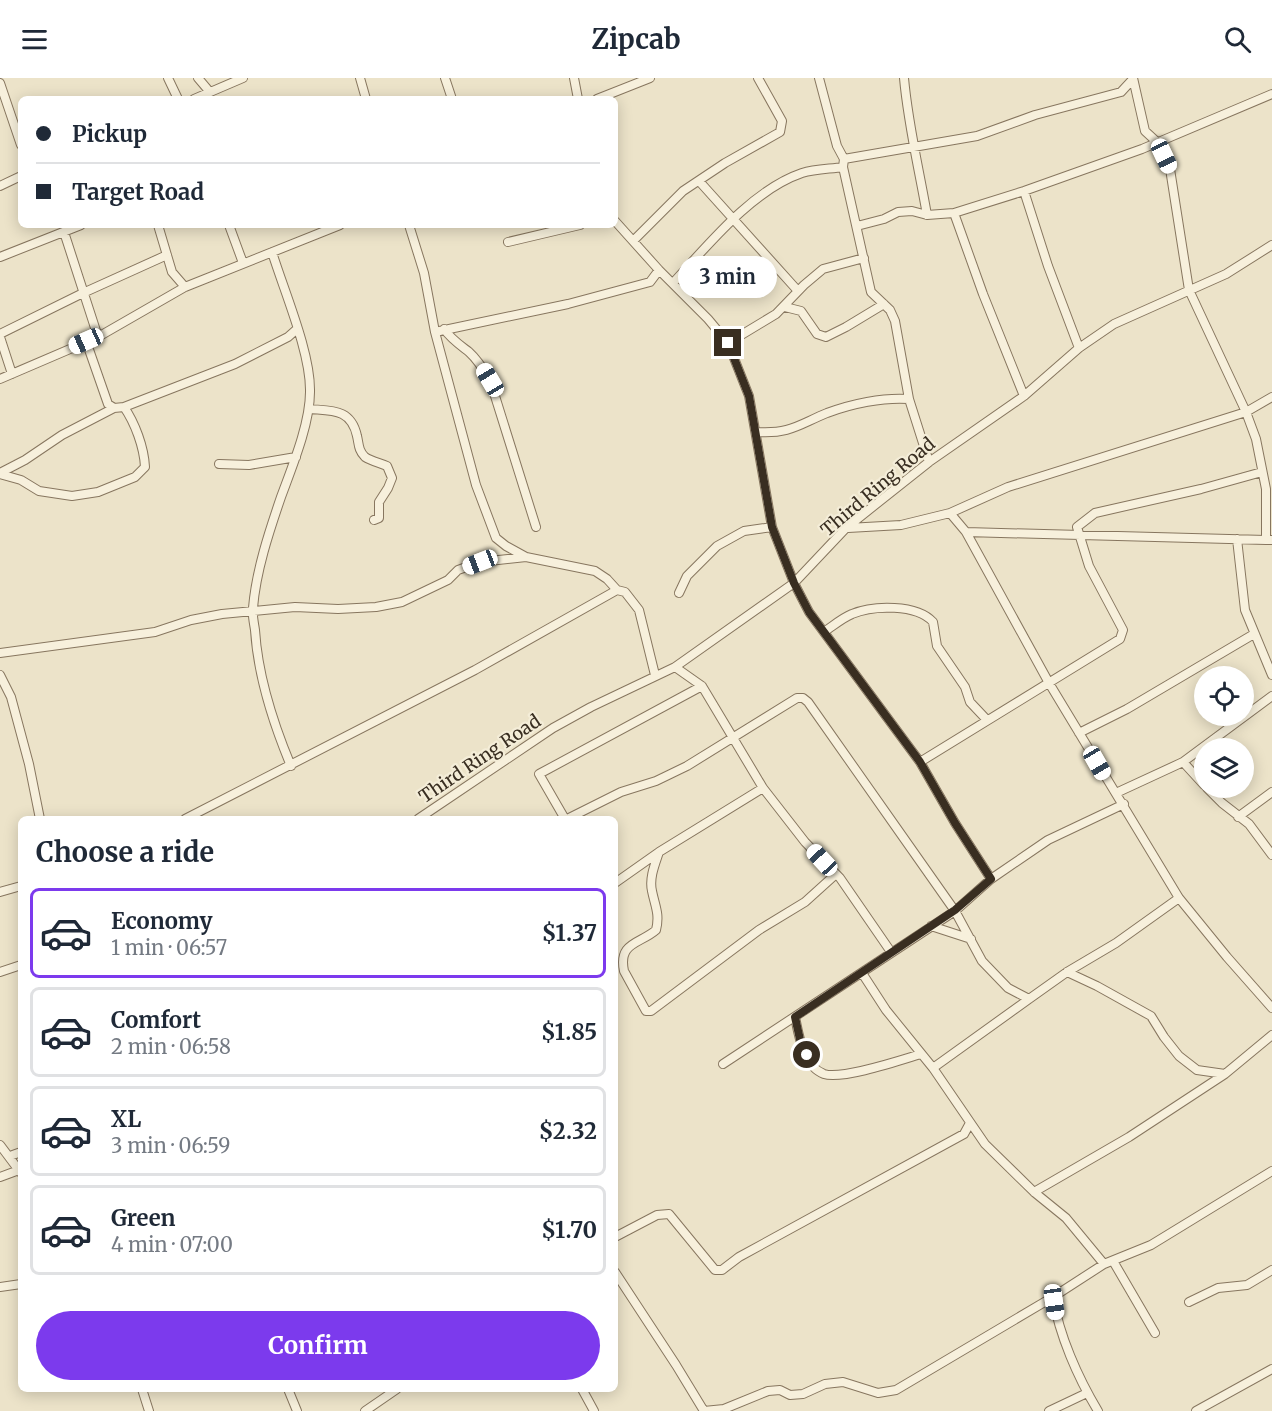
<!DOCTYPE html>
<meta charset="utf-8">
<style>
body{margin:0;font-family:Merriweather,serif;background:#f6f6f7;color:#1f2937;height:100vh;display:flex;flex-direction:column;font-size:22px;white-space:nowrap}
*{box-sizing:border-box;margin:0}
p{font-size:20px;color:#747a83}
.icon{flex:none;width:33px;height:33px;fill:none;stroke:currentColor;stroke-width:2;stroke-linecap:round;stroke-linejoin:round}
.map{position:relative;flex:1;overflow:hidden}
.details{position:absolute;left:18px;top:738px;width:600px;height:576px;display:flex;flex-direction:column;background:#fff;border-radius:9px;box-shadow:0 3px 15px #0003}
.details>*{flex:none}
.banner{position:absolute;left:18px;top:18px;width:600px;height:132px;border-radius:9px;box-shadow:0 3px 15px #0003;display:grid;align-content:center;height:132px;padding:0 18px;background:#fff}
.tools{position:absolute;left:1194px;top:588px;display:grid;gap:12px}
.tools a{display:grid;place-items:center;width:60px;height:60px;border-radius:50%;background:#fff;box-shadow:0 3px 15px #0003;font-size:30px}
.end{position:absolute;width:27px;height:27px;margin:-14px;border:8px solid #392e21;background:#fff;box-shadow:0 0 0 3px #fff}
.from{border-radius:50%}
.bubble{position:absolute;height:42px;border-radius:21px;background:#fff;box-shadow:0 3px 15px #0003;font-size:20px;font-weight:700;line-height:42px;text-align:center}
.car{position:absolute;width:18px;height:36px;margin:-18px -9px;border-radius:8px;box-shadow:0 0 4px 2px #0007;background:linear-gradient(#fff 24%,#345 0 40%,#fff 0 76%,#345 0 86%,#fff 0)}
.banner b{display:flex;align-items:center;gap:21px;height:57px;font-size:22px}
.banner b+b{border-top:2px solid #e0e1e3}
.banner i{width:15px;height:15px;background:#1f2937}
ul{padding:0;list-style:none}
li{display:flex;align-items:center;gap:18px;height:90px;margin:0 12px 9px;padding:0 6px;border:3px solid #e0e1e3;border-radius:9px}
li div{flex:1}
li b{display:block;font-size:22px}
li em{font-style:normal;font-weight:700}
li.active{border-color:#7c3aed}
li>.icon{width:54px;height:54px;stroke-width:1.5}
h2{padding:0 18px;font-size:27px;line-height:72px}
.cta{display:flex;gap:12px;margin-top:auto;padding:12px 18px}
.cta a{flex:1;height:69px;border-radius:36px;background:#7c3aed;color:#fff;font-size:24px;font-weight:700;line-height:69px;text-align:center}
header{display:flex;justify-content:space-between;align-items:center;height:78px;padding:0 18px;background:#fff;font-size:27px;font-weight:700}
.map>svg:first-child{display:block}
</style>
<header><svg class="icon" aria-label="menu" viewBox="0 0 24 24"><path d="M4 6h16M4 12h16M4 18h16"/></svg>Zipcab<svg class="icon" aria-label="search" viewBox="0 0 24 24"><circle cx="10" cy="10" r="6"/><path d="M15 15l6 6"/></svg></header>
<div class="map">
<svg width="1272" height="1333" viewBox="0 0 1272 1333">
<rect width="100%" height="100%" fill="#ece3c9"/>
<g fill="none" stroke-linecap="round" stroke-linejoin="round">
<defs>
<path id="minor" d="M168,0L178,21
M198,0L209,13
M360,0L366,21
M445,0L452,21
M574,0L578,21
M819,0L837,68L844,81L843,89L871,214L890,232L895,243L909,321L929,384
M904,0C908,46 919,91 927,137
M1133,0L1145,53L1158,65L1170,91L1189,212L1246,334L1256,361L1266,411V462H1272
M0,5L21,67
M194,21L243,0
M597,21L650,0
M844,81L977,58L1035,37L1121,14L1133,1
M699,103L798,213
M0,108L21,98
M1024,113L1048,188L1079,270
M954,135L983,216L1024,318
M615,143L659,192L708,241L728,265L749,318L772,449L794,505L809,534L920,684L955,745L991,801
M158,147L172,194L185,209
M229,147L243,185
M409,147L424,195L435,254L476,407L496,460L506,468L526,479L595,493L607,501L617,512L625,514L639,532L655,597
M857,148L884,141L898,134L912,133L927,137L954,135L1024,113L1142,71L1272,16
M64,154L98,259
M633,163L683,113L725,85L780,54L782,43L758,0
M508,164L580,147
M272,174C284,213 311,275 310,314C310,346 292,389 281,419C269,454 256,493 253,530C252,537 254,545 255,552C258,600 273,645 291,688
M0,179L81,147
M673,205C708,167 752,112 802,95C815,91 830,91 843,89
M785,229L801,233L817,256L826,259L846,249L884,226
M444,251C451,261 460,267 469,274C478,282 484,292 490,302L536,449
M435,254L568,226L650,204L659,192
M0,256L83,215L167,177
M0,259L12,296
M86,263L108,326L114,330L124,329L235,286L288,259L297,251
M728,265L776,236L804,207L823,191L864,180
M0,301L98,259L185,209L340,147
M309,331C331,333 351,330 357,358C359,366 358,372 365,379C371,383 380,385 387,388L392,400L388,410L379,424V440L374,442
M757,354C790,356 798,347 827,335C851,326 883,319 909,321
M219,386L249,387L296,379
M0,395L25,382L62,357L114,330
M0,396L21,402L39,413L72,418L98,414L135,399L145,389C144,369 135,345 124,329
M950,435L1008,409L1246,334L1272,319
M848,450L901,447L950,435L966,454L1049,605L1179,820L1227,879L1272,930
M966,454L1266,462
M1237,461L1245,532L1272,597
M679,515L687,498L717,468L744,453L772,449
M824,554C833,548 842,540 852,536C873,527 917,526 933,544L937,568L965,609L970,624L987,642
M0,575L155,554L191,542L222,536L295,529L338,531L376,529L402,524L448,502L458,492L480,484L526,479
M675,589L702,608L763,710L805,764L840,800L891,874
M0,597L11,619L29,686L40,741
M1079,655L1127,631L1254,556
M920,684L1120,561L1123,552L1089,488L1077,449L1095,435L1201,411L1262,394
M1183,684L1204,707
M1207,710L1222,725L1249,746L1272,777
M1116,715L1183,684L1272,618
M1238,739L1272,714
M185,741L475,592L617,512
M418,741L553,650L591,629L675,589L794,505L846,450L929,384L1024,318L1079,270L1114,246L1226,196L1272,167
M565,741L539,696L702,608
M567,741L621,714L656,703L687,688L797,620H803L808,624L955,833L982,883L1008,910L1029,921
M659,774C655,786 649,800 652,813C655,828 660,836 656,852C640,866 618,864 624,893L646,933H651L759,852L805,824L836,796
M615,805L659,774L763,710
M0,814L21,808
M931,848L971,861
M0,894L21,887
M1067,894L1097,908L1151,938L1164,959L1179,978L1197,992L1225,996L1272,957
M862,895L886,932L933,990L985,1066L1034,1114L1066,1140L1104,1186
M795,939C799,958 803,988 824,996C842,1002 901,982 921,976
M723,986L955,833L991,801L1048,762L1124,726
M933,990L1029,921L1067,894L1116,865L1179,820
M0,1067L21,1095
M10,1078L21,1074
M0,1099L19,1092
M1034,1114L1129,1059L1225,996
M615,1159L657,1137L669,1136L715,1192H722L739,1179L964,1056L970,1045
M1113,1183L1155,1255
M615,1194L676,1287L704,1333
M0,1209L21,1206
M1053,1219C1059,1257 1078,1300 1098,1333
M1189,1224L1218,1210L1247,1207L1272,1192
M142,1311L149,1333
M288,1311L297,1333
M582,1311L594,1333
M365,1333L397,1311
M704,1333L724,1331L768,1313L780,1312L790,1317L803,1316L825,1306L843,1304L878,1315L896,1312L1053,1219L1104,1186L1151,1167L1272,1093
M1049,1333L1087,1315
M1196,1333L1272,1291"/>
</defs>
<use href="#minor" stroke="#87765f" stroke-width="10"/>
<use href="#minor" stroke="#f7f0dc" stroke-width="8"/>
</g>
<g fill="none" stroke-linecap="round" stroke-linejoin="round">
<path stroke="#392e21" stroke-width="8" d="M728,265L749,318L772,449L794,505L809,534L920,684L955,745L991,801L955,832L795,939L801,966L807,977"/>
</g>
<g text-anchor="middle" stroke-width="4.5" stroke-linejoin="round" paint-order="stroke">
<g font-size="18" fill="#392e21" stroke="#f4edd8">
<text transform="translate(878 409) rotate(-40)" y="6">Third Ring Road</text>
<text transform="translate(480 681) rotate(-34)" y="6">Third Ring Road</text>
</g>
</g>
</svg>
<div class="tools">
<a><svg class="icon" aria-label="locate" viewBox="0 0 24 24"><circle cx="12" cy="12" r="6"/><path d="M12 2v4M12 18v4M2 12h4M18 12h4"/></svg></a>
<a><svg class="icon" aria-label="layers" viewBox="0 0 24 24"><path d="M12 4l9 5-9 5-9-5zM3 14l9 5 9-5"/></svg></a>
</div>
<i class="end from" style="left:807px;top:977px"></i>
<i class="end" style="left:728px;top:265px"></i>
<div class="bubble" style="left:678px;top:178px;width:99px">3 min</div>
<i class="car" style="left:1164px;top:78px;rotate:155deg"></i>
<i class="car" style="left:86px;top:263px;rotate:246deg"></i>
<i class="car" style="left:490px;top:302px;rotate:329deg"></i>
<i class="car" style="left:480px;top:484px;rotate:249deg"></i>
<i class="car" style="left:1097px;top:685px;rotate:150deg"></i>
<i class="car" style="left:822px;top:782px;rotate:317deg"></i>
<i class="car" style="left:1054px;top:1224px;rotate:172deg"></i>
<div class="banner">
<b><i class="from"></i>Pickup</b>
<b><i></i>Target Road</b>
</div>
<section class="details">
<h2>Choose a ride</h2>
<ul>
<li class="active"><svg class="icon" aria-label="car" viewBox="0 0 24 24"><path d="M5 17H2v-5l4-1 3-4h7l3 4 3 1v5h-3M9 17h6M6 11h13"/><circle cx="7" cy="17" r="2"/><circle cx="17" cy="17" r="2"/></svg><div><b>Economy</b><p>1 min · 06:57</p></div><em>$1.37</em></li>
<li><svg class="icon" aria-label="car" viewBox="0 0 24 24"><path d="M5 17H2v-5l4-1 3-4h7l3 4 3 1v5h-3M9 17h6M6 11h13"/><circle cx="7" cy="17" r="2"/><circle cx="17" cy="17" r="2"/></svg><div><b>Comfort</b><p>2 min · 06:58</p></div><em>$1.85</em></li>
<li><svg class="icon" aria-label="car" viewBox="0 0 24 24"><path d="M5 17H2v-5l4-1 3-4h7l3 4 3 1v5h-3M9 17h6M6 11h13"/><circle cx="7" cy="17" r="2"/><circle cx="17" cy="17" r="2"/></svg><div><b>XL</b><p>3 min · 06:59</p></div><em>$2.32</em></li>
<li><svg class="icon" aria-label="car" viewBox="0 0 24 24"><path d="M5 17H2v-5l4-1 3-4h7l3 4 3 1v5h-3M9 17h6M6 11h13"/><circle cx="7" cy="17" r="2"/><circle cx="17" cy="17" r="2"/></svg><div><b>Green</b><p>4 min · 07:00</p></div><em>$1.70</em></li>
</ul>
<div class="cta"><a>Confirm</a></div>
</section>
</div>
